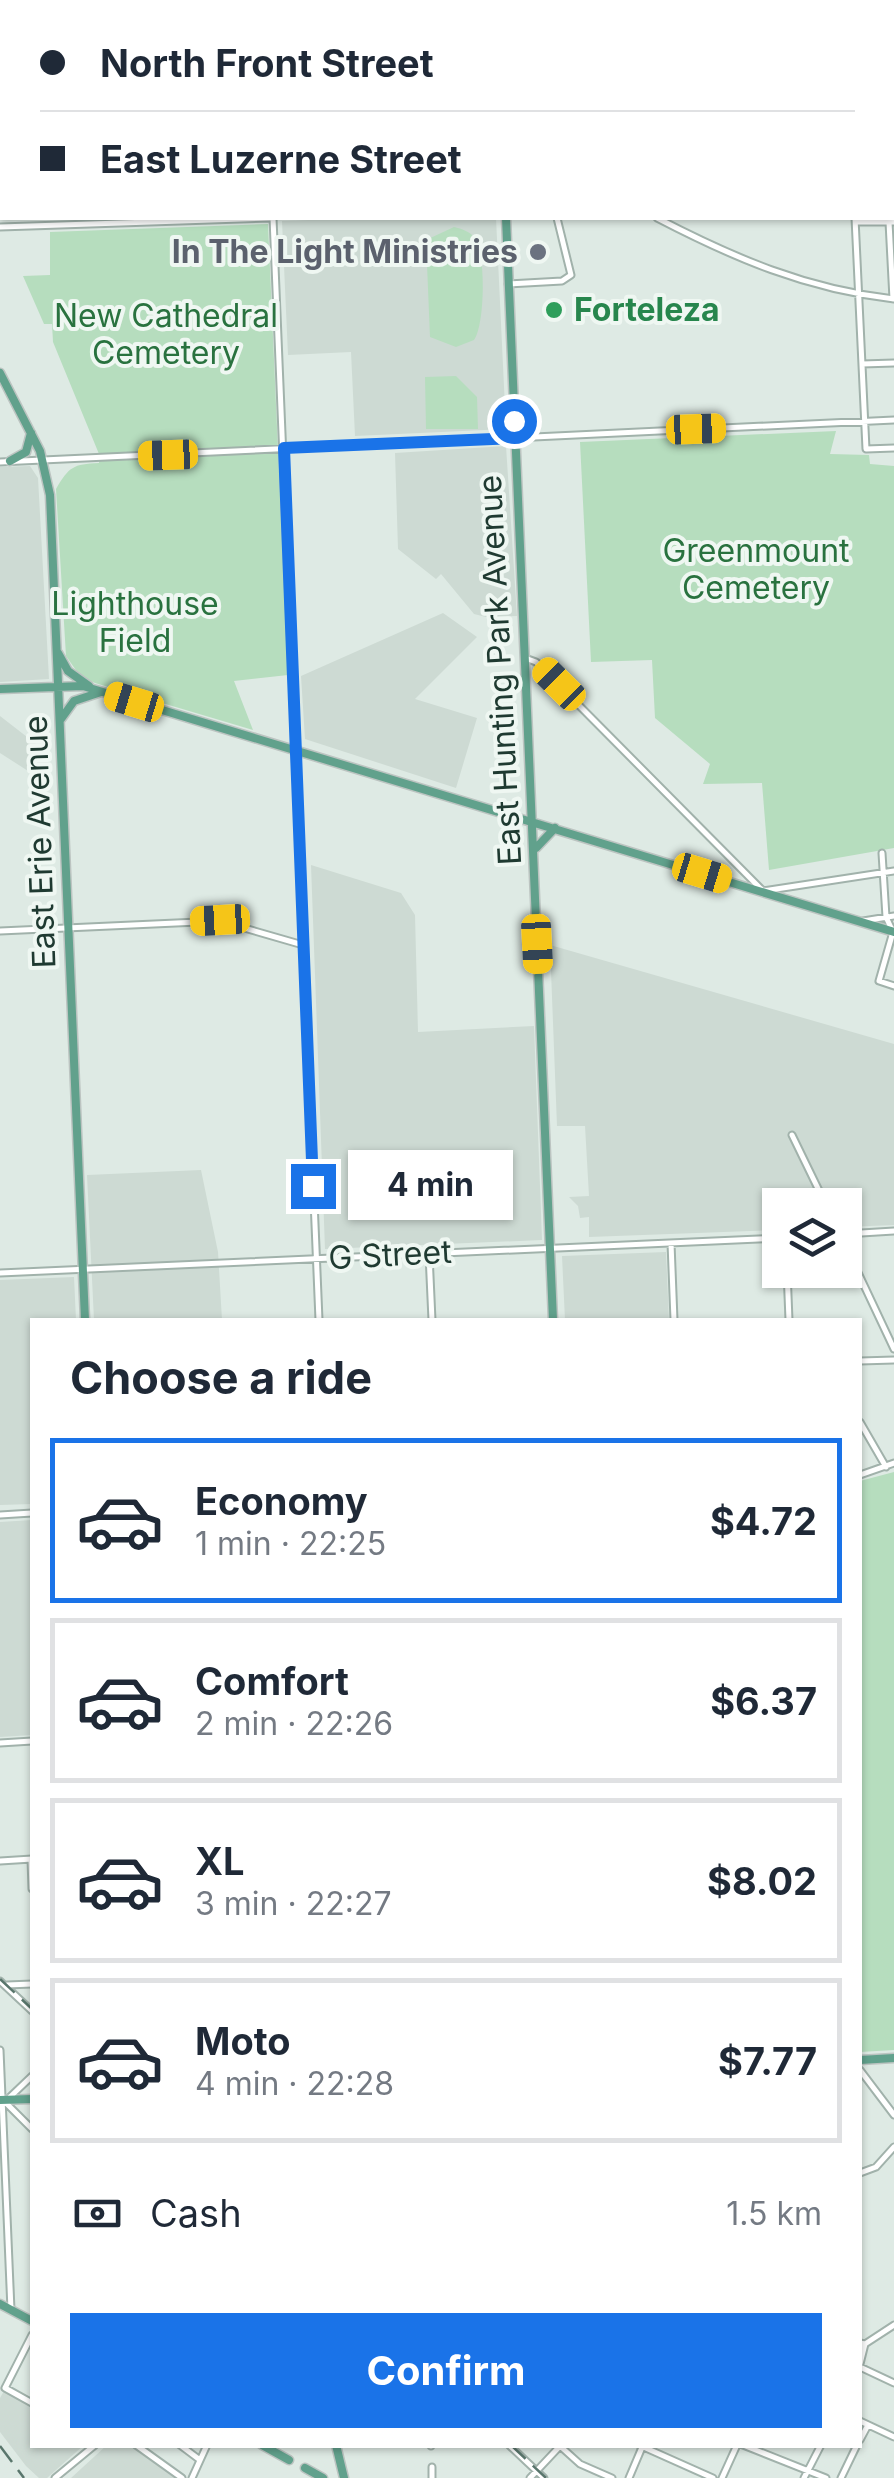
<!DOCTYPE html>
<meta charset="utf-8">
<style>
body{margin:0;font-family:Inter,sans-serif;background:#f6f6f7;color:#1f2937;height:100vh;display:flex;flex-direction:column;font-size:38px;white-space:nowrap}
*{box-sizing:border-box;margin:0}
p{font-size:32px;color:#747a83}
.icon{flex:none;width:55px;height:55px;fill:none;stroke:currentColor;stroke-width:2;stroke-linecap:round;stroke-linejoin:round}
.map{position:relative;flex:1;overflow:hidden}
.side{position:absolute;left:30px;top:1318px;width:832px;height:1130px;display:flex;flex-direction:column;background:#fff;border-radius:0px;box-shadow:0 2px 8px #0004}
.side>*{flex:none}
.guide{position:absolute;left:0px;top:0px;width:895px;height:220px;box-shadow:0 2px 8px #0004;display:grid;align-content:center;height:220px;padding:0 40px;background:#fff}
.tools{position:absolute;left:762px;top:1188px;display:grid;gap:20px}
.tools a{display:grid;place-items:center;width:100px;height:100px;border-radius:0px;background:#fff;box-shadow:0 2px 8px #0004;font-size:50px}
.end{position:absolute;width:45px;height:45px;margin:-22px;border:12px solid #1a73e8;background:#fff;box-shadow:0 0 0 5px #fff}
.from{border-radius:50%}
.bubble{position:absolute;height:70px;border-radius:0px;background:#fff;box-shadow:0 2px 8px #0004;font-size:32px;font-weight:700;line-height:70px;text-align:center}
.car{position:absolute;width:30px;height:60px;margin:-30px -15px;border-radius:12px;box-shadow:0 0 8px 2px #0007;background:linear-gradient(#f5c518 24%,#345 0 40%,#f5c518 0 76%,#345 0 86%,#f5c518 0)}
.guide b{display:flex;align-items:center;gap:35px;height:95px;font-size:38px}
.guide b+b{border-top:2px solid #e0e1e3}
.guide i{width:25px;height:25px;background:#1f2937}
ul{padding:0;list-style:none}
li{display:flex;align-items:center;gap:30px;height:165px;margin:0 20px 15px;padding:0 20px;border:5px solid #e0e1e3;border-radius:0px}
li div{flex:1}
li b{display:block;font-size:38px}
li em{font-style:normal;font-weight:700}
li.active{border-color:#1a73e8}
li>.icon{width:90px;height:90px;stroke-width:1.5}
h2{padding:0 40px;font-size:45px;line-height:120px}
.pay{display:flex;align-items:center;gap:25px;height:110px;padding:0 40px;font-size:38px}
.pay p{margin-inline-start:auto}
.action{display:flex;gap:20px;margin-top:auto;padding:20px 40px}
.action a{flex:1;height:115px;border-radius:0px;background:#1a73e8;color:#fff;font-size:40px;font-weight:700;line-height:115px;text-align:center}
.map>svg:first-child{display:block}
</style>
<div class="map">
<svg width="894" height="2478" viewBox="0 0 894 2478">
<rect width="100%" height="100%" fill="#deeae4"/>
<path fill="#cddad3" d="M0,0H397L2,2L0,114Z
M362,218H496L506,429L355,436L351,352L288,355L282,221Z
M506,446L517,616L486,617L474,614L441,574L436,579L398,549L395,453Z
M30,466L38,478L49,679L0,682V467Z
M443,613L477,637L415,699L477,718L456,788L305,739L301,676Z
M0,716L49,754L50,785L0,753Z
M311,865L401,893L415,915L418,1032L534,1026L542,1240L325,1249Z
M550,945L894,1044V1225L845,1227V1205H780V1230L589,1237V1217L580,1218L578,1206L569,1197L589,1196L585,1126H557Z
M201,1170L218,1252L222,1320H94L87,1175Z
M666,1252L669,1320H565L562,1256Z
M74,1277L76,1320H32V1504L0,1505V1280Z
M32,1520V1735L0,1737V1522Z
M5,2389L32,2405V2445H84L47,2478H39L26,2466L0,2432V2398Z
M107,2445H133L180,2478H71Z"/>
<path fill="#b6ddbe" d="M268,224L288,675L234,681L253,730L95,683L80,676L66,656L56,489C69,467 73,464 99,463V454L53,342L52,324H44L23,276L50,275V232Z
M454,227C462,229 469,231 475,238C486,254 485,325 474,340L456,347L430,337L426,240Z
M456,376L477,397L478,429H426L425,377Z
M836,431L830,454L869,455L870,464L894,466V848L769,870L762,783L703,784L710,764L655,718L652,660L591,662L580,442Z
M894,1472V2050L860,2052V1481Z"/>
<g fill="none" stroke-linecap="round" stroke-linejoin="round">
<path stroke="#b8c7c0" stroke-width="5" stroke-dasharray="5 2.5" stroke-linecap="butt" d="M263,0V2"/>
<defs>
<path id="minor" d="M732,0V2
M846,0V2
M618,2L664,0
M892,20H894
M892,49H894
M892,83H894
M273,218L319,1320
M657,218C734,258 806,289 894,299
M855,218L866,449L894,448
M857,222H894
M889,222L893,299
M0,227L270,218
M508,284L562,281L571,275L557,218
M862,364L894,363
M0,462L894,420
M525,658L536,662L763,891L894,871
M882,853L886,917L893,932L879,981L894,986
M863,921L894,916
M0,931L220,921L303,945
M792,1135L826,1205
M845,1234L894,1231
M671,1243L674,1320
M845,1245L894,1349
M429,1254L432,1320
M787,1270L789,1320
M0,1273L780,1238
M860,1361L894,1360
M860,1422L886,1467
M860,1475L894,1463
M0,1515L32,1513
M0,1743L32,1741
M31,1859L32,1889
M0,1861L32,1859
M0,1981L32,2011
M7,1985L32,1984
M0,2050L11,2310
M860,2070L894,2115
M10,2097L32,2076
M5,2102L32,2129
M860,2173L876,2167L894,2147
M32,2335L5,2388L32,2403
M860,2343L865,2344L894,2325
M860,2364L865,2344
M860,2367L894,2383
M860,2421L894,2437
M860,2440L868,2425
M136,2445L182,2478
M180,2445L200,2460
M431,2445V2446
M509,2445L544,2478
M639,2445L713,2478
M743,2445L826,2478
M560,2446L580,2464L612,2478
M432,2467V2478
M55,2478L95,2445
M192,2478L207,2445
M530,2478L561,2445
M629,2478L643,2445
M722,2478L737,2445
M804,2478L821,2445
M841,2478L857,2445"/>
<path id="major" d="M497,0V2
M506,218L553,1320
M0,373L40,451L50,495L85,1320
M10,461L26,452L31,433
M58,653L68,671L89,686
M0,689L83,686L894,932
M61,719L74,701L101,692
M536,848L555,828
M860,2060L894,2058
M0,2100L32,2099
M0,2304L32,2321
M262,2445L289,2460
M336,2445L344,2478
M305,2468L323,2478"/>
</defs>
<use href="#minor" stroke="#a1b2ab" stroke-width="9"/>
<use href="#major" stroke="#bcc4c1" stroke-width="11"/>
<use href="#minor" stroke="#fff" stroke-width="5"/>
<use href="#major" stroke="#61a18c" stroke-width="8"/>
<path stroke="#59766c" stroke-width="2.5" stroke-dasharray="20 10" stroke-linecap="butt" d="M0,1979L32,2009
M511,2445L546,2478
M0,2446L24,2478"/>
</g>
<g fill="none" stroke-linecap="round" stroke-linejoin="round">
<path stroke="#1a73e8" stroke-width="12" d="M313,1186L284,448L515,438L514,421"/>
</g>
<circle fill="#6b7280" stroke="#eff7f2" stroke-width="4" cx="538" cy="252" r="10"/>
<circle fill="#2e9e5b" stroke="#eff7f2" stroke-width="4" cx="554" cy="310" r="10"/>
<g text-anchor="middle" stroke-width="8" stroke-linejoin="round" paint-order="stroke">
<g font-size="32" font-weight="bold" fill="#5b616d" stroke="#eff7f2" text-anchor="end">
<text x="518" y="263">In The Light Ministries</text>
</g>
<g font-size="32" font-weight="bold" fill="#27864d" stroke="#eff7f2" text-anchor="start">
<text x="574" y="321">Forteleza</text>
</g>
<g font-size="32" fill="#29723f" stroke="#eff7f2">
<text x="166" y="327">New Cathedral<tspan x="166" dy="37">Cemetery</tspan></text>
<text x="756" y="562">Greenmount<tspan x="756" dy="37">Cemetery</tspan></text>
<text x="135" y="615">Lighthouse<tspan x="135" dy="37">Field</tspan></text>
</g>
<g font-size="32" fill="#1f3a31" stroke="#eff7f2">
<text transform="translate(500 670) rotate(-93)" y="11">East Hunting Park Avenue</text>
<text transform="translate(40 842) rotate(-92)" y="11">East Erie Avenue</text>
<text transform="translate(390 1255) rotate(-3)" y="11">G Street</text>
</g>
</g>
</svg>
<div class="tools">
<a><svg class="icon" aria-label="layers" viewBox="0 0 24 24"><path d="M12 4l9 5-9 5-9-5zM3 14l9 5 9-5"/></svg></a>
</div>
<i class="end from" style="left:514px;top:421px"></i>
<i class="end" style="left:313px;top:1186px"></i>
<div class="bubble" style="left:348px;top:1150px;width:165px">4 min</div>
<i class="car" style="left:696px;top:429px;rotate:88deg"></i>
<i class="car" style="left:168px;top:455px;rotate:268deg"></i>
<i class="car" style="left:559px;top:684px;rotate:315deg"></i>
<i class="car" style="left:134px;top:702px;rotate:287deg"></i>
<i class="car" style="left:702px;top:873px;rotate:107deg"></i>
<i class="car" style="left:220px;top:920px;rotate:267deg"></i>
<i class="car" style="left:537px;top:944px;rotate:177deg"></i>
<div class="guide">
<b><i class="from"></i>North Front Street</b>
<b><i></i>East Luzerne Street</b>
</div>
<section class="side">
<h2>Choose a ride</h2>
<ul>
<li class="active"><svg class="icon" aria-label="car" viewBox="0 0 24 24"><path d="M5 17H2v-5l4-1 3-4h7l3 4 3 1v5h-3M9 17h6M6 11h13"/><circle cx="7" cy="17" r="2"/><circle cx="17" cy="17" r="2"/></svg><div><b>Economy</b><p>1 min · 22:25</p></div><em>$4.72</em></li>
<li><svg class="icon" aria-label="car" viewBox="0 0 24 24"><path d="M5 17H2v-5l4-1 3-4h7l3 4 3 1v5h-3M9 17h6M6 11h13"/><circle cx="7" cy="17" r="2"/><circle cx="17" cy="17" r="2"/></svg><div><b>Comfort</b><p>2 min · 22:26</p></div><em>$6.37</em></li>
<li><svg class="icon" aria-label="car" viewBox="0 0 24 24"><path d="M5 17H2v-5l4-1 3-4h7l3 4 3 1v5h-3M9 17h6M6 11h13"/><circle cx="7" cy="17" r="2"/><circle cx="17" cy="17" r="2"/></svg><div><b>XL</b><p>3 min · 22:27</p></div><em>$8.02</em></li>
<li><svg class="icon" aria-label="car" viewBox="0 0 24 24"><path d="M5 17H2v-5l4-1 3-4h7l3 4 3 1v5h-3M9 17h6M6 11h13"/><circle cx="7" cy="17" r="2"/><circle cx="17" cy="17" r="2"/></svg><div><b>Moto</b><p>4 min · 22:28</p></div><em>$7.77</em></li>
</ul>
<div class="pay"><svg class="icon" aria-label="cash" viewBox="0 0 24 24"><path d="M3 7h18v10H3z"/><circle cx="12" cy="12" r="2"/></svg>Cash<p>1.5 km</p></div>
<div class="action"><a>Confirm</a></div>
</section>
</div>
